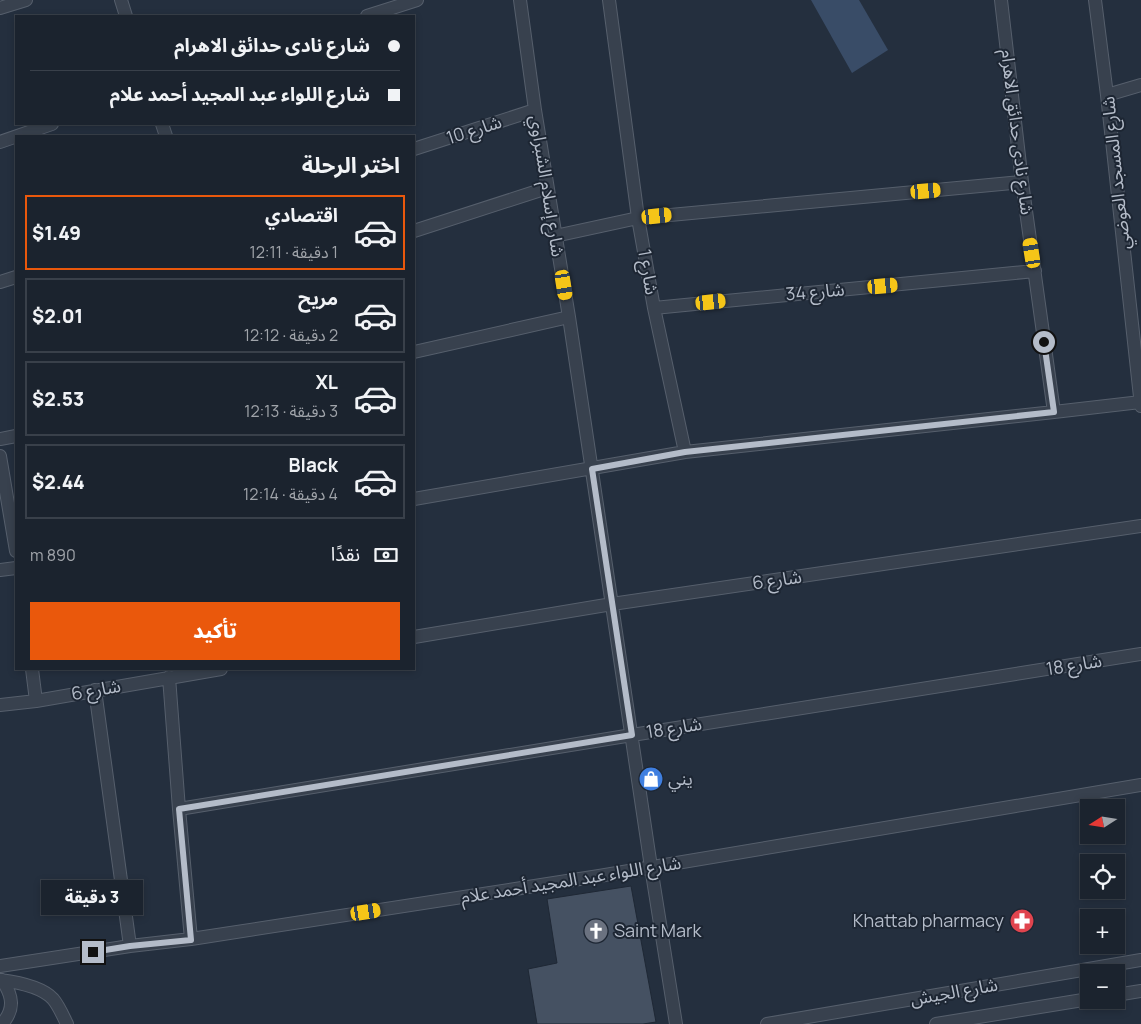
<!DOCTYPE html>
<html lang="ar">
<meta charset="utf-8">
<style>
body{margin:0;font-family:Manrope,"Noto Sans Arabic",sans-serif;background:#242b36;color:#f1f3f6;direction:rtl;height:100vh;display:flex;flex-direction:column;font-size:19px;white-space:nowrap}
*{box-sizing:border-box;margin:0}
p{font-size:16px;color:#a0a4aa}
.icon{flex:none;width:28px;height:28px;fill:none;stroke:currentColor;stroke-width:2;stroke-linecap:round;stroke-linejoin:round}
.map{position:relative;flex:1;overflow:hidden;direction:ltr}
.side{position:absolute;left:15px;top:135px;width:400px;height:535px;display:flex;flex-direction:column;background:#1b232e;border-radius:0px;box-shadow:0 2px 8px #0003,0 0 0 1px #39404a;direction:rtl}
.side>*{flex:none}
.banner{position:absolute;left:15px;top:15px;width:400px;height:110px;border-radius:0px;box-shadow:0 2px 8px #0003,0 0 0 1px #39404a;direction:rtl;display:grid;align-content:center;height:110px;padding:0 15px;background:#1b232e}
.needle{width:32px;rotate:258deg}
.fabs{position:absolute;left:1080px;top:799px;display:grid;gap:10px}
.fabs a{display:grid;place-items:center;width:45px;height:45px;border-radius:0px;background:#1b232e;box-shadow:0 2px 8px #0003,0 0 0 1px #39404a;font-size:25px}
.end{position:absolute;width:22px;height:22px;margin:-11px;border:6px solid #b4bcc9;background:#111;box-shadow:0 0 0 2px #111}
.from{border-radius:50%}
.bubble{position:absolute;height:35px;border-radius:0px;background:#1b232e;box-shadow:0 2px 8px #0003,0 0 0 1px #39404a;font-size:16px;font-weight:800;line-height:35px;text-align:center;direction:rtl}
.car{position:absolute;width:15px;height:30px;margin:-15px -8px;border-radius:6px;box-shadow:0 0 4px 1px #0007;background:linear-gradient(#f5c518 24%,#345 0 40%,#f5c518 0 76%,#345 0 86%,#f5c518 0)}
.banner b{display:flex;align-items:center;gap:18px;height:48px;font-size:19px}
.banner b+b{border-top:1px solid #39404a}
.banner i{width:12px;height:12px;background:#f1f3f6}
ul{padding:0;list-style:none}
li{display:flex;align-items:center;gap:15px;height:75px;margin:0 10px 8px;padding:0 5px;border:2px solid #39404a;border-radius:0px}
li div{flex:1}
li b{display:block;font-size:19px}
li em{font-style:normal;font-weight:800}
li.current{border-color:#ea580c}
li>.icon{width:45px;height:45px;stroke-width:1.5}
h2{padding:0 15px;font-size:22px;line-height:60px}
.pay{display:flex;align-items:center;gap:12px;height:55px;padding:0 15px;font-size:19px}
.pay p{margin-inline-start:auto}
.cta{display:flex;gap:10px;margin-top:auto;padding:10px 15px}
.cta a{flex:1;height:58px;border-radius:0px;background:#ea580c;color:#fff;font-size:20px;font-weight:800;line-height:58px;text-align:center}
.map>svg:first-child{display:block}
</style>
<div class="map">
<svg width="1141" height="1024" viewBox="0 0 1141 1024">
<rect width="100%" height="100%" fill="#242f3e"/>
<path fill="#394c67" d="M811,0H859L888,50L852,73Z"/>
<path fill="#455162" stroke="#1f2835" d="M631,886L656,1022L643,1024H537L528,969L557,963L547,899Z"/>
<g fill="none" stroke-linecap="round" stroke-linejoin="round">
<defs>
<path id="minor" d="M121,0L126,16
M520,0L535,110L569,317L651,867L676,1024
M609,0L638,218L654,308L685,452
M1001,0L1022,182L1054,412
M1095,0L1107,95L1141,406
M0,8L26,0
M367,16L417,0
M1107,95L1141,85
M162,124L166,136
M0,142L52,124
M414,149L535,110
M414,231L547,188
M555,236L638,218L1022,182
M0,282L16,277
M654,308L1035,271
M414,352L569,317
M0,439L16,436
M0,456L16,551
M414,499L685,452L1054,412L1141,402
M0,570L16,568
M414,637L612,604L1141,526
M32,669L36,701
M169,677L179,809L191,939
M95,690L130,946
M0,705L36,701L221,669
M179,809L632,735L1141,654
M0,966L130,946L191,939L599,876L1141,785
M0,980C16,982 42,987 53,999C59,1006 63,1016 67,1024
M1116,995L1141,991
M2,1024C15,1009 13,996 2,980
M767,1024L1141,960
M936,1024L1089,999"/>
</defs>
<use href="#minor" stroke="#565f6c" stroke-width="14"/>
<use href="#minor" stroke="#38414e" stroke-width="12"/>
</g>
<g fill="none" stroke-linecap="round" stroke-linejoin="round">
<path stroke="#b4bcc9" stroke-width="6" d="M93,952L130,946L191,940L179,809L632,735L592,469L685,452L1054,412L1044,342"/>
</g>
<defs>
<symbol id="shop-disc" viewBox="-11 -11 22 22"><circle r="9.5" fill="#3f7fe0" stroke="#1d2633"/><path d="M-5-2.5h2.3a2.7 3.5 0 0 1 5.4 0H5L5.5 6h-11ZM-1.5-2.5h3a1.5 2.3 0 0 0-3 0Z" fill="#fff"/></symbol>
<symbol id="pharmacy-disc" viewBox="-11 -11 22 22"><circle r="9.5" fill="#e0444e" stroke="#1d2633"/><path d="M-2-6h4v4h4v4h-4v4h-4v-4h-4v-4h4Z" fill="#fff"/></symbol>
<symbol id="church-disc" viewBox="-11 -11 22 22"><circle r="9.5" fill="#6b7280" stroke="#1d2633"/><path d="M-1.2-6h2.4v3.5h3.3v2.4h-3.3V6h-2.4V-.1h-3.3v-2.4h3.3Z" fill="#fff"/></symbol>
</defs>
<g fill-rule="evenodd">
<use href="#shop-disc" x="637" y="765" width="28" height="28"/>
<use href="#pharmacy-disc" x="1008" y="907" width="28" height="28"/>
<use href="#church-disc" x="582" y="917" width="28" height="28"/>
</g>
<g text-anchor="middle" stroke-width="4" stroke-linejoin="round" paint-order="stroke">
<g font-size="18" fill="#b4bcc9" stroke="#1d2633">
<text transform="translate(474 130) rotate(-18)" y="6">شارع 10</text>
<text transform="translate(1017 132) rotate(83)" y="6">شارع نادى حدائق الاهرام</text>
<text transform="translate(1116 173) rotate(-96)" y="6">شارع المسجد العوضي</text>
<text transform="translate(547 186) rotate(81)" y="6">شارع إسلام الشبراوي</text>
<text transform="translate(648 272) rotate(80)" y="6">شارع 1</text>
<text transform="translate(815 292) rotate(-5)" y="6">شارع 34</text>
<text transform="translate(777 580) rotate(-8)" y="6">شارع 6</text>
<text transform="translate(1074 665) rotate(-9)" y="6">شارع 18</text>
<text transform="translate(96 690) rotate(-10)" y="6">شارع 6</text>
<text transform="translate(674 728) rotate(-9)" y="6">شارع 18</text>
<text transform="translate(571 880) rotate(-9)" y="6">شارع اللواء عبد المجيد أحمد علام</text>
<text transform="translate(954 992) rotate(-10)" y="6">شارع الجيش</text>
</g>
<g font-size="18" fill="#b4bcc9" stroke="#1d2633" text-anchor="start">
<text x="668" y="785">يني</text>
<text x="1004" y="927" text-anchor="end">Khattab pharmacy</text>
<text x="614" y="937">Saint Mark</text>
</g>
</g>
</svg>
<div class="fabs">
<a><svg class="needle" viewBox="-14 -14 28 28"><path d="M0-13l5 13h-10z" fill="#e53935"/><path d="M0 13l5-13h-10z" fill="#a0a4aa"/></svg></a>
<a><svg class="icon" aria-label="locate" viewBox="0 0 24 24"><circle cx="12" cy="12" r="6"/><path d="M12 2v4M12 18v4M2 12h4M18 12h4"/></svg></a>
<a>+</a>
<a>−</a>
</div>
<i class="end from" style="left:1044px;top:342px"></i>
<i class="end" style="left:93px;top:952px"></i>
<div class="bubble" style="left:41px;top:880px;width:102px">3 دقيقة</div>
<i class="car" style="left:926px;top:191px;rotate:85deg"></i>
<i class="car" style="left:657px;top:216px;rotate:84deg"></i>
<i class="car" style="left:1032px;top:253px;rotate:351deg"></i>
<i class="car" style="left:564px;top:285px;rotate:171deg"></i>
<i class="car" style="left:883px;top:286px;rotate:85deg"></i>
<i class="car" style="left:711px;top:302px;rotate:84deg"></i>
<i class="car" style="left:366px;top:912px;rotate:81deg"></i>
<div class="banner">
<b><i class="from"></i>شارع نادى حدائق الاهرام</b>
<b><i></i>شارع اللواء عبد المجيد أحمد علام</b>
</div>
<section class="side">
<h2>اختر الرحلة</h2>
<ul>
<li class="current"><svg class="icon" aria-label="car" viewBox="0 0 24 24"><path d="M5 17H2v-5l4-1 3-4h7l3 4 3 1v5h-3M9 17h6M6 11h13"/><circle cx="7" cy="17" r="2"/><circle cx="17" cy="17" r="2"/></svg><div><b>اقتصادي</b><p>1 دقيقة · 12:11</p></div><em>$1.49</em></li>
<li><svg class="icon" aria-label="car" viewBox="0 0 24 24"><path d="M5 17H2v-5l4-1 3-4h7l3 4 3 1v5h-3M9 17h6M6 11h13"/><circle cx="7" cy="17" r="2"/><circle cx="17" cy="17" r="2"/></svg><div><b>مريح</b><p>2 دقيقة · 12:12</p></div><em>$2.01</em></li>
<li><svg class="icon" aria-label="car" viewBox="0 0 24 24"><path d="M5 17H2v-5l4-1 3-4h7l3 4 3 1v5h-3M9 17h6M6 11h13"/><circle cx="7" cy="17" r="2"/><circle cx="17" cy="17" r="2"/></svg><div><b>XL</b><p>3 دقيقة · 12:13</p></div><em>$2.53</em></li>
<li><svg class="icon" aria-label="car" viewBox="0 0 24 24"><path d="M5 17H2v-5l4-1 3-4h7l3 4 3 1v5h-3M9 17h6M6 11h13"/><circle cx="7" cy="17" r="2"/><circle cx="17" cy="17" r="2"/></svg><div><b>Black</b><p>4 دقيقة · 12:14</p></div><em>$2.44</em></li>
</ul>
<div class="pay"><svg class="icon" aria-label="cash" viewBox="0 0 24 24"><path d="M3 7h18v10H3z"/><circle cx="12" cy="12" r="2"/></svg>نقدًا<p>890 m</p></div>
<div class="cta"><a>تأكيد</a></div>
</section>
</div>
